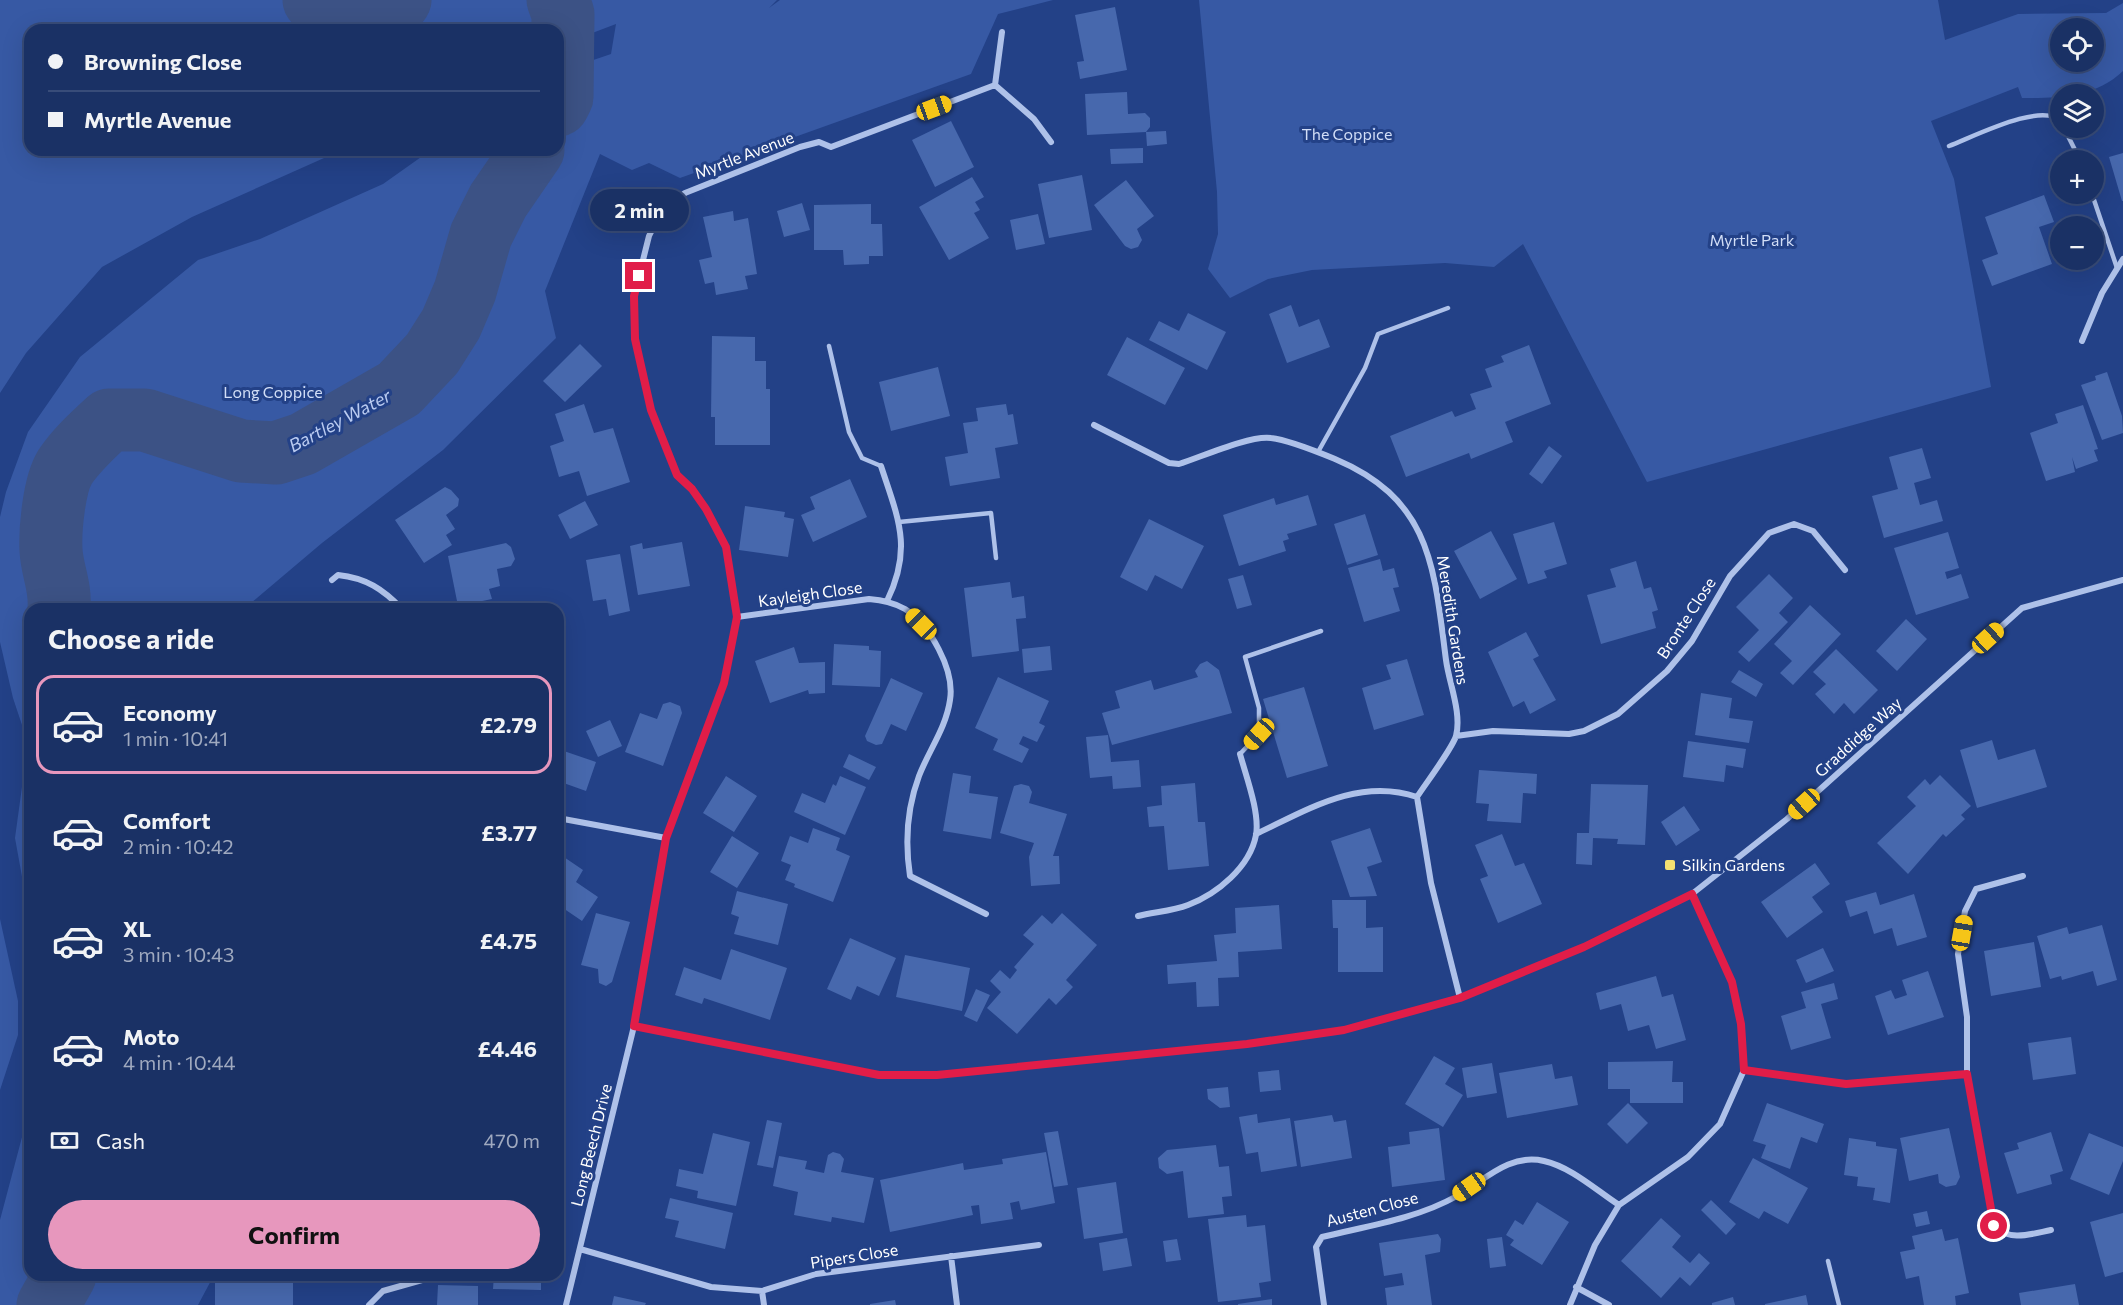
<!DOCTYPE html>
<meta charset="utf-8">
<style>
body{margin:0;font-family:Commissioner,sans-serif;background:#273d6e;color:#f1f3f6;height:100vh;display:flex;flex-direction:column;font-size:22px;white-space:nowrap}
*{box-sizing:border-box;margin:0}
p{font-size:20px;color:#9fa9bf}
.icon{flex:none;width:33px;height:33px;fill:none;stroke:currentColor;stroke-width:2;stroke-linecap:round;stroke-linejoin:round}
.map{position:relative;flex:1;overflow:hidden}
.side{position:absolute;left:24px;top:603px;width:540px;height:678px;display:flex;flex-direction:column;background:#1a3165;border-radius:18px;box-shadow:0 6px 24px #0002,0 0 0 2px #384c79}
.side>*{flex:none}
.top-card{position:absolute;left:24px;top:24px;width:540px;height:132px;border-radius:18px;box-shadow:0 6px 24px #0002,0 0 0 2px #384c79;display:grid;align-content:center;height:132px;padding:0 24px;background:#1a3165}
.controls{position:absolute;left:2050px;top:18px;display:grid;gap:12px}
.controls a{display:grid;place-items:center;width:54px;height:54px;border-radius:50%;background:#1a3165;box-shadow:0 6px 24px #0002,0 0 0 2px #384c79;font-size:30px}
.end{position:absolute;width:27px;height:27px;margin:-14px;border:8px solid #e11d48;background:#fff;box-shadow:0 0 0 3px #fff}
.from{border-radius:50%}
.bubble{position:absolute;height:42px;border-radius:21px;background:#1a3165;box-shadow:0 6px 24px #0002,0 0 0 2px #384c79;font-size:20px;font-weight:700;line-height:42px;text-align:center}
.car{position:absolute;width:18px;height:36px;margin:-18px -9px;border-radius:8px;box-shadow:0 0 4px 2px #0007;background:linear-gradient(#f5c518 24%,#345 0 40%,#f5c518 0 76%,#345 0 86%,#f5c518 0)}
.top-card b{display:flex;align-items:center;gap:21px;height:57px;font-size:22px}
.top-card b+b{border-top:2px solid #384c79}
.top-card i{width:15px;height:15px;background:#f1f3f6}
ul{padding:0;list-style:none}
li{display:flex;align-items:center;gap:18px;height:99px;margin:0 12px 9px;padding:0 12px;border:3px solid transparent;border-radius:18px}
li div{flex:1}
li b{display:block;font-size:22px}
li em{font-style:normal;font-weight:700}
li.active{border-color:#e797bd}
li>.icon{width:54px;height:54px;stroke-width:1.5}
h2{padding:0 24px;font-size:27px;line-height:72px}
.pay{display:flex;align-items:center;gap:15px;height:66px;padding:0 24px;font-size:22px}
.pay p{margin-inline-start:auto}
.button{display:flex;gap:12px;margin-top:auto;padding:12px 24px}
.button a{flex:1;height:69px;border-radius:36px;background:#e797bd;color:#111;font-size:24px;font-weight:700;line-height:69px;text-align:center}
.map>svg:first-child{display:block}
</style>
<div class="map">
<svg width="2123" height="1305" viewBox="0 0 2123 1305">
<rect width="100%" height="100%" fill="#234187"/>
<path fill="#3759a4" fill-rule="evenodd" d="M0,0H777L769,8L780,0H1053L998,14L971,74L680,178L649,163L632,170L600,154L545,291L556,338L443,450L322,543L244,609H30V921L15,838L28,743L13,698L0,642V517L6,492L28,432L80,357L198,260L260,239L383,184L431,150H558V72L611,54L616,24L558,46V30H30V150H342L192,217L102,267L26,353L0,393Z
M1199,0H1938L1945,40L2018,14L2106,13L2123,3V71C2095,98 2057,98 2022,98L2018,87L1931,121L1954,179L1991,387L1647,482L1523,244L1494,267L1445,263L1312,270L1268,279L1230,298L1208,269L1218,234L1217,192ZM2061,28H2094V62H2061Z
M0,919L18,1001V1035L0,1090Z
M30,1107V1275H214L198,1305H0V1220Z"/>
<g fill="none" stroke-linecap="round" stroke-linejoin="round">
<path stroke="#3c5285" stroke-width="63" d="M314,0C338,34 376,35 400,0
M558,0L563,14L562,97L558,105
M59,609C61,586 52,571 51,550C50,529 54,485 65,467C77,449 93,435 109,420H145L241,451L276,453L303,444L399,389L432,354L451,324L465,291L481,235L498,201L533,150
M48,1305L65,1275"/>
</g>
<path fill="#4768ad" d="M1115,7L1127,70L1080,79L1077,62L1084,61L1075,15Z
M1127,92L1128,114L1145,113L1150,118V127L1146,132L1087,135L1085,94Z
M951,121L974,167L935,187L912,140Z
M1166,131L1167,144L1147,146L1146,132Z
M1143,148V163L1111,164L1110,149Z
M2123,153V201H2122L2109,157Z
M1082,175L1092,230L1049,238L1038,184Z
M972,177L984,197L975,202L980,210L974,213L989,238L949,260L919,207Z
M1126,180L1154,216L1137,229L1142,240L1138,247L1131,249L1125,246L1094,205Z
M2044,195L2054,222L2039,227L2052,264L1992,286L1982,260L1998,254L1985,217Z
M802,203L810,230L784,237L777,211Z
M871,204V224H882L883,256H869V264L844,265L843,250H814V205Z
M733,211L734,221L748,218L757,274L745,276L748,289L716,295L714,282L705,284L699,260L712,257L703,217Z
M1038,214L1045,244L1016,250L1010,220Z
M1291,305L1299,327L1319,319L1330,347L1287,363L1269,314Z
M1188,313L1226,332L1207,370L1149,340L1159,321L1179,331Z
M712,336L755,337V361H766V389H770V445H715V417H711Z
M1127,337L1185,368L1165,405L1107,375Z
M580,344L602,366L565,402L543,381Z
M1529,345L1551,404L1505,422L1513,442L1471,459L1469,453L1406,477L1390,436L1452,411L1455,417L1476,409L1470,394L1492,387L1485,369L1504,362L1501,356Z
M938,367L950,416L891,431L879,382Z
M2107,372L2122,416L2123,433L2102,440L2081,385L2096,380L2095,376Z
M584,404L594,433L613,428L630,482L587,496L579,471L559,477L550,446L564,441L555,414Z
M1006,404L1008,415L1013,414L1018,444L995,448L1000,478L950,486L945,457L968,453L963,423L978,421L976,408Z
M2083,405L2098,449L2094,450L2098,461L2076,469L2072,457L2075,472L2046,481L2030,433L2058,423L2055,414Z
M1549,446L1562,456L1542,484L1529,474Z
M1922,448L1931,478L1914,483L1920,505L1937,500L1943,521L1884,538L1872,496L1898,489L1889,457Z
M850,479L867,517L813,542L801,515L815,509L810,497Z
M445,487L451,490L459,499L458,506L446,515L455,529L446,535L452,545L424,563L395,520Z
M1308,495L1317,525L1287,534L1289,539L1283,541L1286,551L1239,566L1223,515L1274,498L1276,505Z
M585,501L598,525L570,539L558,515Z
M745,506L785,512L784,517L794,519L788,557L739,550Z
M1365,514L1378,555L1347,565L1334,524Z
M1149,519L1204,546L1182,589L1155,575L1147,591L1120,577Z
M1554,522L1567,564L1544,571L1547,578L1528,584L1513,534Z
M1491,531L1517,579L1480,599L1454,551Z
M1948,532L1959,568L1945,572L1947,579L1961,574L1969,598L1916,615L1894,548Z
M682,542L690,586L638,595L630,546L642,543L643,549Z
M506,543L511,547L515,559L511,566L497,569L500,586L489,589L492,599L458,606L448,556Z
M620,554L630,611L609,616L606,599L593,601L586,560Z
M1380,559L1383,571L1394,568L1399,587L1393,588L1400,611L1364,622L1348,568Z
M1636,561L1644,589L1651,587L1658,610L1652,612L1656,628L1601,644L1587,595L1616,587L1610,569Z
M1769,574L1793,598L1779,613L1788,622L1749,662L1738,652L1759,630L1736,607Z
M1243,575L1252,605L1237,609L1228,579Z
M1010,582L1012,598L1024,596L1026,618L1016,619L1019,651L972,657L964,588Z
M517,601L519,609H488V608Z
M1810,605L1841,634L1793,685L1780,673L1792,661L1774,644Z
M1906,619L1927,639L1897,671L1876,651Z
M1526,632L1539,656L1533,659L1556,700L1530,714L1524,701L1513,707L1488,652Z
M834,644L869,646V650L881,651L880,687L832,685Z
M1050,646L1052,670L1024,673L1022,649Z
M794,647L799,663L825,662V693L809,694L808,690L770,703L755,661Z
M1836,649L1878,690L1854,714L1844,703L1834,714L1815,694L1826,684L1813,672Z
M1407,659L1424,715L1374,730L1362,688L1391,679L1386,665Z
M1207,661L1219,670L1232,713L1112,745L1102,713L1120,708L1115,691L1151,680L1154,690L1198,677L1195,671L1200,664Z
M1739,670L1763,684L1756,697L1731,682Z
M998,677L1049,701L1039,723L1045,726L1037,742L1023,736L1019,744L1029,749L1022,763L993,750L998,739L975,728Z
M891,678L923,693L906,731L891,724L882,744L876,745L867,741L865,736Z
M1304,687L1328,766L1287,778L1263,699Z
M1701,693L1732,698L1729,718L1753,721L1749,743L1695,735Z
M670,702L680,706L682,713L663,766L625,752L640,713L657,719L663,704Z
M610,720L622,746L598,757L586,731Z
M1108,735L1111,762L1139,760L1141,787L1113,789L1112,776L1090,778L1086,737Z
M1992,740L1998,760L2035,749L2047,787L1977,808L1960,750Z
M1688,741L1746,749L1743,768L1726,765L1724,782L1683,777Z
M558,749L596,762L586,791L558,781Z
M849,754L876,767L869,780L843,767Z
M1479,770L1537,774L1536,794L1523,793L1521,823L1487,821L1489,804L1476,803Z
M953,773L971,776L969,793L998,797L991,839L943,831Z
M1940,775L1971,806L1961,815L1965,819L1946,837L1943,834L1908,874L1877,843L1916,806L1907,797L1925,779L1930,785Z
M726,776L757,796L734,832L703,813Z
M840,776L866,787L845,835L794,812L802,793L825,803L833,784L836,786Z
M1195,783L1198,822H1205L1209,866L1168,870L1164,826L1149,827L1147,807L1162,805L1161,786Z
M1021,784L1029,786L1032,792L1029,803L1067,814L1053,856H1059L1060,884L1031,886L1029,857L1034,843L1000,833L1014,786Z
M1591,784L1648,785L1645,845L1617,844L1618,839L1593,838L1592,865L1576,864L1577,833H1589Z
M1684,806L1700,830L1676,846L1661,822Z
M813,828L840,838L836,850L850,856L833,902L794,887L795,884L785,880L791,865L781,861L790,836L808,843Z
M1370,828L1382,862L1367,867L1377,896L1350,897L1331,841Z
M1502,834L1515,866L1524,863L1542,904L1498,923L1480,879L1488,876L1475,845Z
M732,836L759,853L737,888L710,872Z
M558,853L583,870L576,882L598,897L582,921L560,906L558,909Z
M1815,863L1830,884L1812,897L1823,912L1787,938L1761,902Z
M737,891L788,904L778,945L734,934L739,917L731,914Z
M1876,892L1880,905L1914,894L1927,937L1897,946L1892,928L1874,934L1867,911L1850,917L1845,901Z
M1332,900H1366V928L1383,927V972H1338V928H1333Z
M1279,905L1282,949L1238,952L1239,977L1218,978L1219,1006L1197,1007L1196,982L1168,984L1167,965L1217,961L1214,935L1236,933L1235,908Z
M596,913L630,922L612,982L606,986L599,983L598,969L581,965Z
M1062,913L1097,945L1066,980L1073,987L1056,1005L1049,998L1017,1034L987,1008L1001,992L990,981L1000,970L1010,979L1017,970L1014,967L1034,944L1023,935L1042,915L1052,924Z
M2102,925L2117,980L2097,986L2093,971L2062,980L2061,976L2050,979L2037,936L2067,927L2069,934Z
M850,938L896,958L879,996L857,986L851,1000L827,989Z
M2034,942L2041,987L1991,996L1984,951Z
M1823,948L1834,971L1806,983L1796,960Z
M731,949L787,968L770,1020L704,998L702,1004L675,995L684,967L721,980Z
M905,955L970,968L962,1011L896,997Z
M1928,971L1944,1017L1888,1035L1875,996L1891,990L1895,999L1907,995L1902,980Z
M1656,976L1662,997L1673,994L1686,1040L1656,1049L1649,1025L1628,1031L1621,1004L1600,1010L1596,993Z
M1834,983L1838,999L1821,1004L1831,1038L1791,1050L1781,1016L1806,1008L1801,992Z
M976,989L990,995L977,1022L964,1016Z
M2071,1037L2076,1074L2033,1080L2028,1043Z
M1434,1056L1455,1068L1445,1084L1463,1095L1443,1127L1405,1104Z
M1673,1061L1672,1082H1683V1103H1630V1089H1608V1062Z
M1492,1063L1497,1093L1467,1098L1462,1068Z
M1552,1064L1555,1079L1572,1076L1578,1105L1507,1118L1499,1073Z
M1279,1070L1281,1090L1260,1092L1258,1072Z
M1228,1087L1230,1107L1220,1108L1208,1099L1207,1089Z
M1628,1103L1648,1123L1627,1144L1607,1124Z
M1767,1103L1824,1124L1817,1143L1801,1137L1790,1169L1761,1158L1766,1145L1753,1141Z
M1257,1114L1258,1123L1290,1118L1297,1166L1261,1172L1258,1152L1246,1154L1239,1117Z
M1332,1115L1334,1122L1346,1120L1352,1158L1301,1167L1294,1121Z
M767,1120L782,1123L773,1168L757,1165Z
M1439,1128L1445,1180L1392,1187L1388,1147L1410,1144L1409,1132Z
M1949,1128L1960,1177L1956,1185L1946,1187L1939,1183L1938,1174L1909,1181L1900,1138Z
M1058,1131L1068,1185L1054,1187L1044,1133Z
M2051,1132L2063,1171L2050,1175L2052,1184L2017,1194L2004,1153L2019,1149L2017,1143Z
M713,1133L750,1142L736,1206L697,1198L698,1191L676,1186L679,1169L703,1174Z
M2089,1133L2123,1147V1161L2109,1195L2070,1179Z
M1849,1138L1876,1142V1146L1897,1149L1890,1203L1873,1200L1875,1188L1857,1186L1858,1177L1844,1175Z
M1216,1145L1219,1167L1229,1166L1232,1196L1222,1197L1224,1214L1188,1218L1183,1171L1167,1174L1159,1168L1158,1158L1167,1150Z
M833,1152L840,1154L844,1159L841,1172L874,1178L864,1223L832,1217L831,1222L794,1215L798,1192L773,1186L779,1156L807,1161L805,1169L824,1173L828,1155Z
M1046,1152L1055,1203L1021,1210L1019,1201L1010,1203L1013,1219L981,1224L979,1205L971,1206L973,1215L890,1232L880,1180L963,1163L964,1170L1003,1164L1002,1159Z
M1753,1158L1808,1188L1788,1224L1764,1211L1759,1219L1729,1202Z
M558,1178L565,1179L559,1206H558Z
M1116,1182L1123,1233L1084,1239L1077,1188Z
M670,1198L733,1213L725,1249L675,1237L679,1221L665,1218Z
M1711,1200L1736,1224L1726,1235L1701,1210Z
M1537,1202L1569,1222L1542,1265L1510,1245L1514,1240L1506,1235L1515,1220L1523,1225Z
M1927,1211L1930,1224L1916,1227L1913,1214Z
M2123,1213V1272L2105,1277L2090,1222Z
M1246,1215L1247,1227L1265,1225L1271,1281L1259,1283L1261,1297L1218,1302L1208,1219Z
M1661,1218L1681,1236L1672,1247L1690,1263L1699,1253L1710,1263L1690,1286L1680,1277L1661,1298L1621,1261Z
M1942,1229L1945,1241L1958,1238L1969,1293L1955,1296L1956,1305H1924L1919,1276L1906,1279L1900,1252L1915,1249L1912,1236Z
M1438,1234L1441,1239L1440,1252L1425,1255L1432,1305H1387L1385,1288L1404,1285L1402,1273L1384,1276L1379,1243Z
M1502,1237L1506,1266L1490,1268L1487,1239Z
M1127,1238L1132,1266L1103,1271L1099,1243Z
M1177,1239L1181,1260L1166,1262L1163,1241Z
M247,1275H293V1305H215V1279L247,1280Z
M494,1275H541V1290L493,1289Z
M2075,1284L2079,1305H2021L2019,1293Z
M438,1285L478,1286V1305H437Z
M1806,1295L1808,1305H1765V1304Z
M614,1296L646,1303L645,1305H612Z
M1733,1297L1735,1305H1712V1303Z
M1272,1299V1305H1238V1304Z
M895,1300L896,1305H870V1304Z"/>
<g fill="none" stroke-linecap="round" stroke-linejoin="round">
<path stroke="#aec1e9" stroke-width="4.5" d="M2064,128L2080,160
M1949,146C1971,138 2044,100 2061,122
M2092,194L2117,268
M829,346L849,432L862,458L881,466
M1318,452L1365,368L1378,334L1448,308
M899,522L991,513L996,558
M1240,754L1259,734V708L1245,657L1321,631
M1828,1261L1839,1305"/>
<path stroke="#aec1e9" stroke-width="6" d="M995,85L1002,32
M2082,341L2102,293L2123,259
M1094,425L1169,463L1179,464C1201,457 1250,435 1271,438C1289,440 1318,452 1335,459C1432,500 1434,568 1446,660C1449,683 1462,713 1456,736C1452,749 1426,783 1417,797L1431,883L1460,998
M881,466C898,518 913,548 887,601
M332,580L338,575C366,578 383,589 402,609
M737,617L869,599C882,600 893,602 905,609C930,625 955,670 950,700C946,728 929,750 919,776C907,808 905,843 910,876L986,914
M1456,736L1493,731L1569,734L1584,731L1618,714L1667,671L1692,641L1730,576L1769,533L1794,524L1813,531L1845,570
M558,818L666,838
M1256,834C1307,810 1359,777 1417,797
M2023,876L1976,889L1965,911L1958,954L1967,1017V1074L1994,1226C2010,1242 2031,1234 2051,1230
M1138,916C1154,912 1173,911 1188,905C1217,894 1250,867 1256,835C1260,813 1246,776 1240,754
M634,1026L879,1075H937L1247,1044L1344,1030L1460,998L1584,947L1692,894L1787,819L2022,608L2123,580
M1744,1070L1846,1084L1967,1074
M580,1249L711,1287L762,1291L816,1274L1039,1245
M951,1256L957,1305
M1576,1287L1609,1305
M762,1291L764,1305
M369,1305L383,1291L422,1280
M566,1305L634,1026L666,838L724,683L737,617L726,547L706,509L692,489L677,475L651,410L635,339L634,296L649,236L656,222L677,199L685,193L800,147L819,142L831,147L995,85L1034,119L1051,142
M1324,1305L1316,1247L1322,1237C1367,1226 1416,1219 1457,1196C1485,1180 1509,1153 1544,1161C1571,1167 1596,1190 1619,1205
M1570,1305L1595,1245L1619,1205L1688,1157L1720,1124L1744,1070L1741,1025L1732,982L1692,894"/>
</g>
<g fill="none" stroke-linecap="round" stroke-linejoin="round">
<path stroke="#e11d48" stroke-width="8" d="M639,276L634,296L635,339L651,410L677,475L692,489L706,509L726,547L737,617L724,683L666,838L634,1026L879,1075H937L1247,1044L1344,1030L1460,998L1584,947L1692,894L1732,982L1741,1024L1744,1070L1846,1084L1967,1074L1994,1226"/>
</g>
<rect fill="#f4e071" stroke="#234187" stroke-width="2" x="1664" y="859" width="12" height="12" rx="3"/>
<g text-anchor="middle" stroke-width="6" stroke-linejoin="round" paint-order="stroke">
<g font-size="16" fill="#d2def7" stroke="#234187">
<text x="1347" y="140">The Coppice</text>
<text x="1752" y="246">Myrtle Park</text>
<text x="273" y="398">Long Coppice</text>
</g>
<g font-size="16" fill="#fff" stroke="#234187">
<text transform="translate(744 155) rotate(-21)" y="6">Myrtle Avenue</text>
<text transform="translate(810 594) rotate(-8)" y="6">Kayleigh Close</text>
<text transform="translate(1686 618) rotate(-57)" y="6">Bronte Close</text>
<text transform="translate(1453 620) rotate(81)" y="6">Meredith Gardens</text>
<text transform="translate(1858 737) rotate(-42)" y="6">Graddidge Way</text>
<text transform="translate(591 1145) rotate(-76)" y="6">Long Beech Drive</text>
<text transform="translate(1372 1209) rotate(-15)" y="6">Austen Close</text>
<text transform="translate(854 1256) rotate(-9)" y="6">Pipers Close</text>
</g>
<g font-size="16" fill="#fff" stroke="#234187" text-anchor="start">
<text x="1682" y="871">Silkin Gardens</text>
</g>
<g font-size="18" font-style="italic" fill="#bacbf1" stroke="#234187">
<text transform="translate(340 421) rotate(-28)" y="6">Bartley Water</text>
</g>
</g>
</svg>
<div class="controls">
<a><svg class="icon" aria-label="locate" viewBox="0 0 24 24"><circle cx="12" cy="12" r="6"/><path d="M12 2v4M12 18v4M2 12h4M18 12h4"/></svg></a>
<a><svg class="icon" aria-label="layers" viewBox="0 0 24 24"><path d="M12 4l9 5-9 5-9-5zM3 14l9 5 9-5"/></svg></a>
<a>+</a>
<a>−</a>
</div>
<i class="end from" style="left:1994px;top:1226px"></i>
<i class="end" style="left:639px;top:276px"></i>
<div class="bubble" style="left:590px;top:189px;width:99px">2 min</div>
<i class="car" style="left:934px;top:108px;rotate:70deg"></i>
<i class="car" style="left:921px;top:624px;rotate:315deg"></i>
<i class="car" style="left:1988px;top:638px;rotate:48deg"></i>
<i class="car" style="left:1259px;top:734px;rotate:222deg"></i>
<i class="car" style="left:1804px;top:804px;rotate:228deg"></i>
<i class="car" style="left:1962px;top:933px;rotate:10deg"></i>
<i class="car" style="left:1469px;top:1187px;rotate:235deg"></i>
<div class="top-card">
<b><i class="from"></i>Browning Close</b>
<b><i></i>Myrtle Avenue</b>
</div>
<section class="side">
<h2>Choose a ride</h2>
<ul>
<li class="active"><svg class="icon" aria-label="car" viewBox="0 0 24 24"><path d="M5 17H2v-5l4-1 3-4h7l3 4 3 1v5h-3M9 17h6M6 11h13"/><circle cx="7" cy="17" r="2"/><circle cx="17" cy="17" r="2"/></svg><div><b>Economy</b><p>1 min · 10:41</p></div><em>£2.79</em></li>
<li><svg class="icon" aria-label="car" viewBox="0 0 24 24"><path d="M5 17H2v-5l4-1 3-4h7l3 4 3 1v5h-3M9 17h6M6 11h13"/><circle cx="7" cy="17" r="2"/><circle cx="17" cy="17" r="2"/></svg><div><b>Comfort</b><p>2 min · 10:42</p></div><em>£3.77</em></li>
<li><svg class="icon" aria-label="car" viewBox="0 0 24 24"><path d="M5 17H2v-5l4-1 3-4h7l3 4 3 1v5h-3M9 17h6M6 11h13"/><circle cx="7" cy="17" r="2"/><circle cx="17" cy="17" r="2"/></svg><div><b>XL</b><p>3 min · 10:43</p></div><em>£4.75</em></li>
<li><svg class="icon" aria-label="car" viewBox="0 0 24 24"><path d="M5 17H2v-5l4-1 3-4h7l3 4 3 1v5h-3M9 17h6M6 11h13"/><circle cx="7" cy="17" r="2"/><circle cx="17" cy="17" r="2"/></svg><div><b>Moto</b><p>4 min · 10:44</p></div><em>£4.46</em></li>
</ul>
<div class="pay"><svg class="icon" aria-label="cash" viewBox="0 0 24 24"><path d="M3 7h18v10H3z"/><circle cx="12" cy="12" r="2"/></svg>Cash<p>470 m</p></div>
<div class="button"><a>Confirm</a></div>
</section>
</div>
